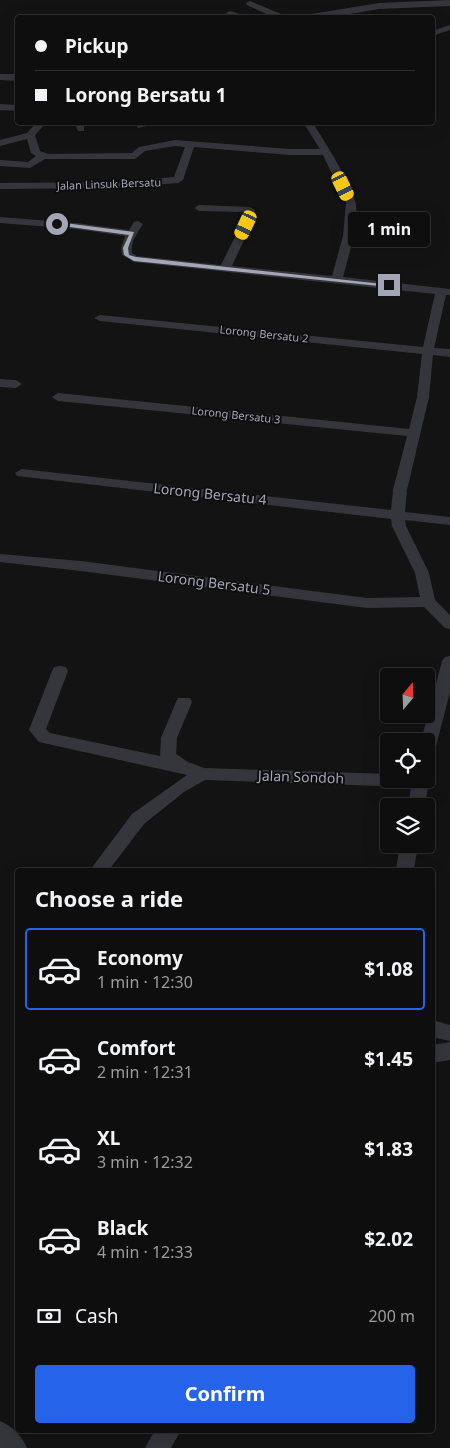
<!DOCTYPE html>
<meta charset="utf-8">
<style>
body{margin:0;font-family:"Noto Sans",sans-serif;background:#171718;color:#f1f3f6;height:100vh;display:flex;flex-direction:column;font-size:19px;white-space:nowrap}
*{box-sizing:border-box;margin:0}
p{font-size:16px;color:#9b9c9e}
.icon{flex:none;width:28px;height:28px;fill:none;stroke:currentColor;stroke-width:2;stroke-linecap:round;stroke-linejoin:round}
.map{position:relative;flex:1;overflow:hidden}
.panel{position:absolute;left:15px;top:868px;width:420px;height:565px;display:flex;flex-direction:column;background:#0e0e0f;border-radius:5px;box-shadow:0 5px 20px #0002,0 0 0 1px #2e2e2f}
.panel>*{flex:none}
.hud{position:absolute;left:15px;top:15px;width:420px;height:110px;border-radius:5px;box-shadow:0 5px 20px #0002,0 0 0 1px #2e2e2f;display:grid;align-content:center;height:110px;padding:0 20px;background:#0e0e0f}
.needle{width:32px;rotate:19deg}
.tools{position:absolute;left:380px;top:668px;display:grid;gap:10px}
.tools a{display:grid;place-items:center;width:55px;height:55px;border-radius:5px;background:#0e0e0f;box-shadow:0 5px 20px #0002,0 0 0 1px #2e2e2f;font-size:25px}
.end{position:absolute;width:22px;height:22px;margin:-11px;border:6px solid #a3a6b6;background:#111;box-shadow:0 0 0 2px #111}
.from{border-radius:50%}
.bubble{position:absolute;height:35px;border-radius:5px;background:#0e0e0f;box-shadow:0 5px 20px #0002,0 0 0 1px #2e2e2f;font-size:16px;font-weight:700;line-height:35px;text-align:center}
.car{position:absolute;width:15px;height:30px;margin:-15px -8px;border-radius:6px;box-shadow:0 0 4px 1px #0007;background:linear-gradient(#f5c518 24%,#345 0 40%,#f5c518 0 76%,#345 0 86%,#f5c518 0)}
.hud b{display:flex;align-items:center;gap:18px;height:48px;font-size:19px}
.hud b+b{border-top:1px solid #2e2e2f}
.hud i{width:12px;height:12px;background:#f1f3f6}
ul{padding:0;list-style:none}
li{display:flex;align-items:center;gap:15px;height:82px;margin:0 10px 8px;padding:0 10px;border:2px solid transparent;border-radius:5px}
li div{flex:1}
li b{display:block;font-size:19px}
li em{font-style:normal;font-weight:700}
li.on{border-color:#2563eb}
li>.icon{width:45px;height:45px;stroke-width:1.5}
h2{padding:0 20px;font-size:22px;line-height:60px}
.pay{display:flex;align-items:center;gap:12px;height:55px;padding:0 20px;font-size:19px}
.pay p{margin-inline-start:auto}
.button{display:flex;gap:10px;margin-top:auto;padding:10px 20px}
.button a{flex:1;height:58px;border-radius:5px;background:#2563eb;color:#fff;font-size:20px;font-weight:700;line-height:58px;text-align:center}
.map>svg:first-child{display:block}
</style>
<div class="map">
<svg width="450" height="1448" viewBox="0 0 450 1448">
<rect width="100%" height="100%" fill="#131314"/>
<g fill="none" stroke-linecap="round" stroke-linejoin="round">
<path fill="#35353c" fill-rule="evenodd" d="M250,1L286,16L287,18H275L247,5L246,3Z
M230,11L246,16L247,18L227,15L226,13Z
M450,25V30L432,36V31Z
M0,104L18,105V111L0,110Z
M37,122H47L35,135L40,151L48,154L132,153L139,147L175,140L290,149H320L303,122H312C322,137 355,189 356,205C358,229 349,254 343,277L450,289V295H446L434,348L450,349V357L433,355L429,397L407,490L405,512L450,517V525L405,520L406,526L429,573L435,600L450,615V629L445,628L424,607L367,608L81,571L0,562V554L81,561L367,598L420,597L415,573L392,526L391,519L17,476L15,473L22,469L391,510L393,490L407,436L58,401L52,397L58,393L409,429L417,397L422,354L100,321L94,318L100,315L423,347L435,294L134,262L122,255L121,248L125,236L76,229L0,223V217L76,223L129,230L134,222L138,221L143,224C137,234 130,242 132,253L137,256L221,265L241,225L244,212L199,211L194,208L199,205L250,207L255,210L251,225L232,266L332,276L343,236L346,203L323,155H290L194,147L183,180L178,183L119,188L0,189V183L119,182L174,177L185,147L175,146L145,151L135,159H45L30,168L0,166V160L28,162L36,156L31,153L27,139L0,146V140L27,133Z
M74,122H84V131H78Z
M135,122H145L146,126L138,128Z
M0,379L16,380L22,384L16,388L0,387Z
M450,656V692L434,754L432,758L426,760V741H421L442,661L445,657Z
M60,666L66,667L68,671L46,729L50,733L160,756L161,738L176,702L178,698H190L192,702L177,738L176,754L188,762L204,768L389,774V779H426V774L429,781L425,806H408L411,787L205,780L184,792L144,824L109,870H90L132,814L187,775L39,742L29,730L52,671L54,667Z
M400,844H418L414,870H396Z
M432,1020L450,1025V1041L432,1037Z
M450,1042V1060L432,1063V1045Z
M0,1421C12,1426 22,1436 27,1448H0Z
M155,1430H181L171,1448H145Z"/>
<path fill="#35353c" fill-rule="evenodd" d="M450,0V6L379,9L328,18H300L305,15L379,3Z
M0,74H18V81L0,80Z"/>
</g>
<path fill="#a3a6b6" d="M57,222L134,232L128,248L129,255L136,257L392,285L389,287L134,261L124,255L123,248L129,235L55,225Z"/>
<g text-anchor="middle" stroke-width="4" stroke-linejoin="round" paint-order="stroke">
<g font-size="11" fill="#a3a6b6" stroke="#0e0e0f">
<text transform="translate(109 184) rotate(-2)" y="4">Jalan Linsuk Bersatu</text>
<text transform="translate(264 334) rotate(6)" y="4">Lorong Bersatu 2</text>
<text transform="translate(236 415) rotate(6)" y="4">Lorong Bersatu 3</text>
</g>
<g font-size="14" fill="#a3a6b6" stroke="#0e0e0f">
<text transform="translate(210 494) rotate(6)" y="5">Lorong Bersatu 4</text>
<text transform="translate(214 583) rotate(7)" y="5">Lorong Bersatu 5</text>
<text transform="translate(301 777) rotate(2)" y="5">Jalan Sondoh</text>
</g>
</g>
</svg>
<div class="tools">
<a><svg class="needle" viewBox="-14 -14 28 28"><path d="M0-13l5 13h-10z" fill="#e53935"/><path d="M0 13l5-13h-10z" fill="#9b9c9e"/></svg></a>
<a><svg class="icon" aria-label="locate" viewBox="0 0 24 24"><circle cx="12" cy="12" r="6"/><path d="M12 2v4M12 18v4M2 12h4M18 12h4"/></svg></a>
<a><svg class="icon" aria-label="layers" viewBox="0 0 24 24"><path d="M12 4l9 5-9 5-9-5zM3 14l9 5 9-5"/></svg></a>
</div>
<i class="end from" style="left:57px;top:224px"></i>
<i class="end" style="left:389px;top:285px"></i>
<div class="bubble" style="left:348px;top:212px;width:82px">1 min</div>
<i class="car" style="left:343px;top:186px;rotate:154deg"></i>
<i class="car" style="left:246px;top:225px;rotate:205deg"></i>
<div class="hud">
<b><i class="from"></i>Pickup</b>
<b><i></i>Lorong Bersatu 1</b>
</div>
<section class="panel">
<h2>Choose a ride</h2>
<ul>
<li class="on"><svg class="icon" aria-label="car" viewBox="0 0 24 24"><path d="M5 17H2v-5l4-1 3-4h7l3 4 3 1v5h-3M9 17h6M6 11h13"/><circle cx="7" cy="17" r="2"/><circle cx="17" cy="17" r="2"/></svg><div><b>Economy</b><p>1 min · 12:30</p></div><em>$1.08</em></li>
<li><svg class="icon" aria-label="car" viewBox="0 0 24 24"><path d="M5 17H2v-5l4-1 3-4h7l3 4 3 1v5h-3M9 17h6M6 11h13"/><circle cx="7" cy="17" r="2"/><circle cx="17" cy="17" r="2"/></svg><div><b>Comfort</b><p>2 min · 12:31</p></div><em>$1.45</em></li>
<li><svg class="icon" aria-label="car" viewBox="0 0 24 24"><path d="M5 17H2v-5l4-1 3-4h7l3 4 3 1v5h-3M9 17h6M6 11h13"/><circle cx="7" cy="17" r="2"/><circle cx="17" cy="17" r="2"/></svg><div><b>XL</b><p>3 min · 12:32</p></div><em>$1.83</em></li>
<li><svg class="icon" aria-label="car" viewBox="0 0 24 24"><path d="M5 17H2v-5l4-1 3-4h7l3 4 3 1v5h-3M9 17h6M6 11h13"/><circle cx="7" cy="17" r="2"/><circle cx="17" cy="17" r="2"/></svg><div><b>Black</b><p>4 min · 12:33</p></div><em>$2.02</em></li>
</ul>
<div class="pay"><svg class="icon" aria-label="cash" viewBox="0 0 24 24"><path d="M3 7h18v10H3z"/><circle cx="12" cy="12" r="2"/></svg>Cash<p>200 m</p></div>
<div class="button"><a>Confirm</a></div>
</section>
</div>
